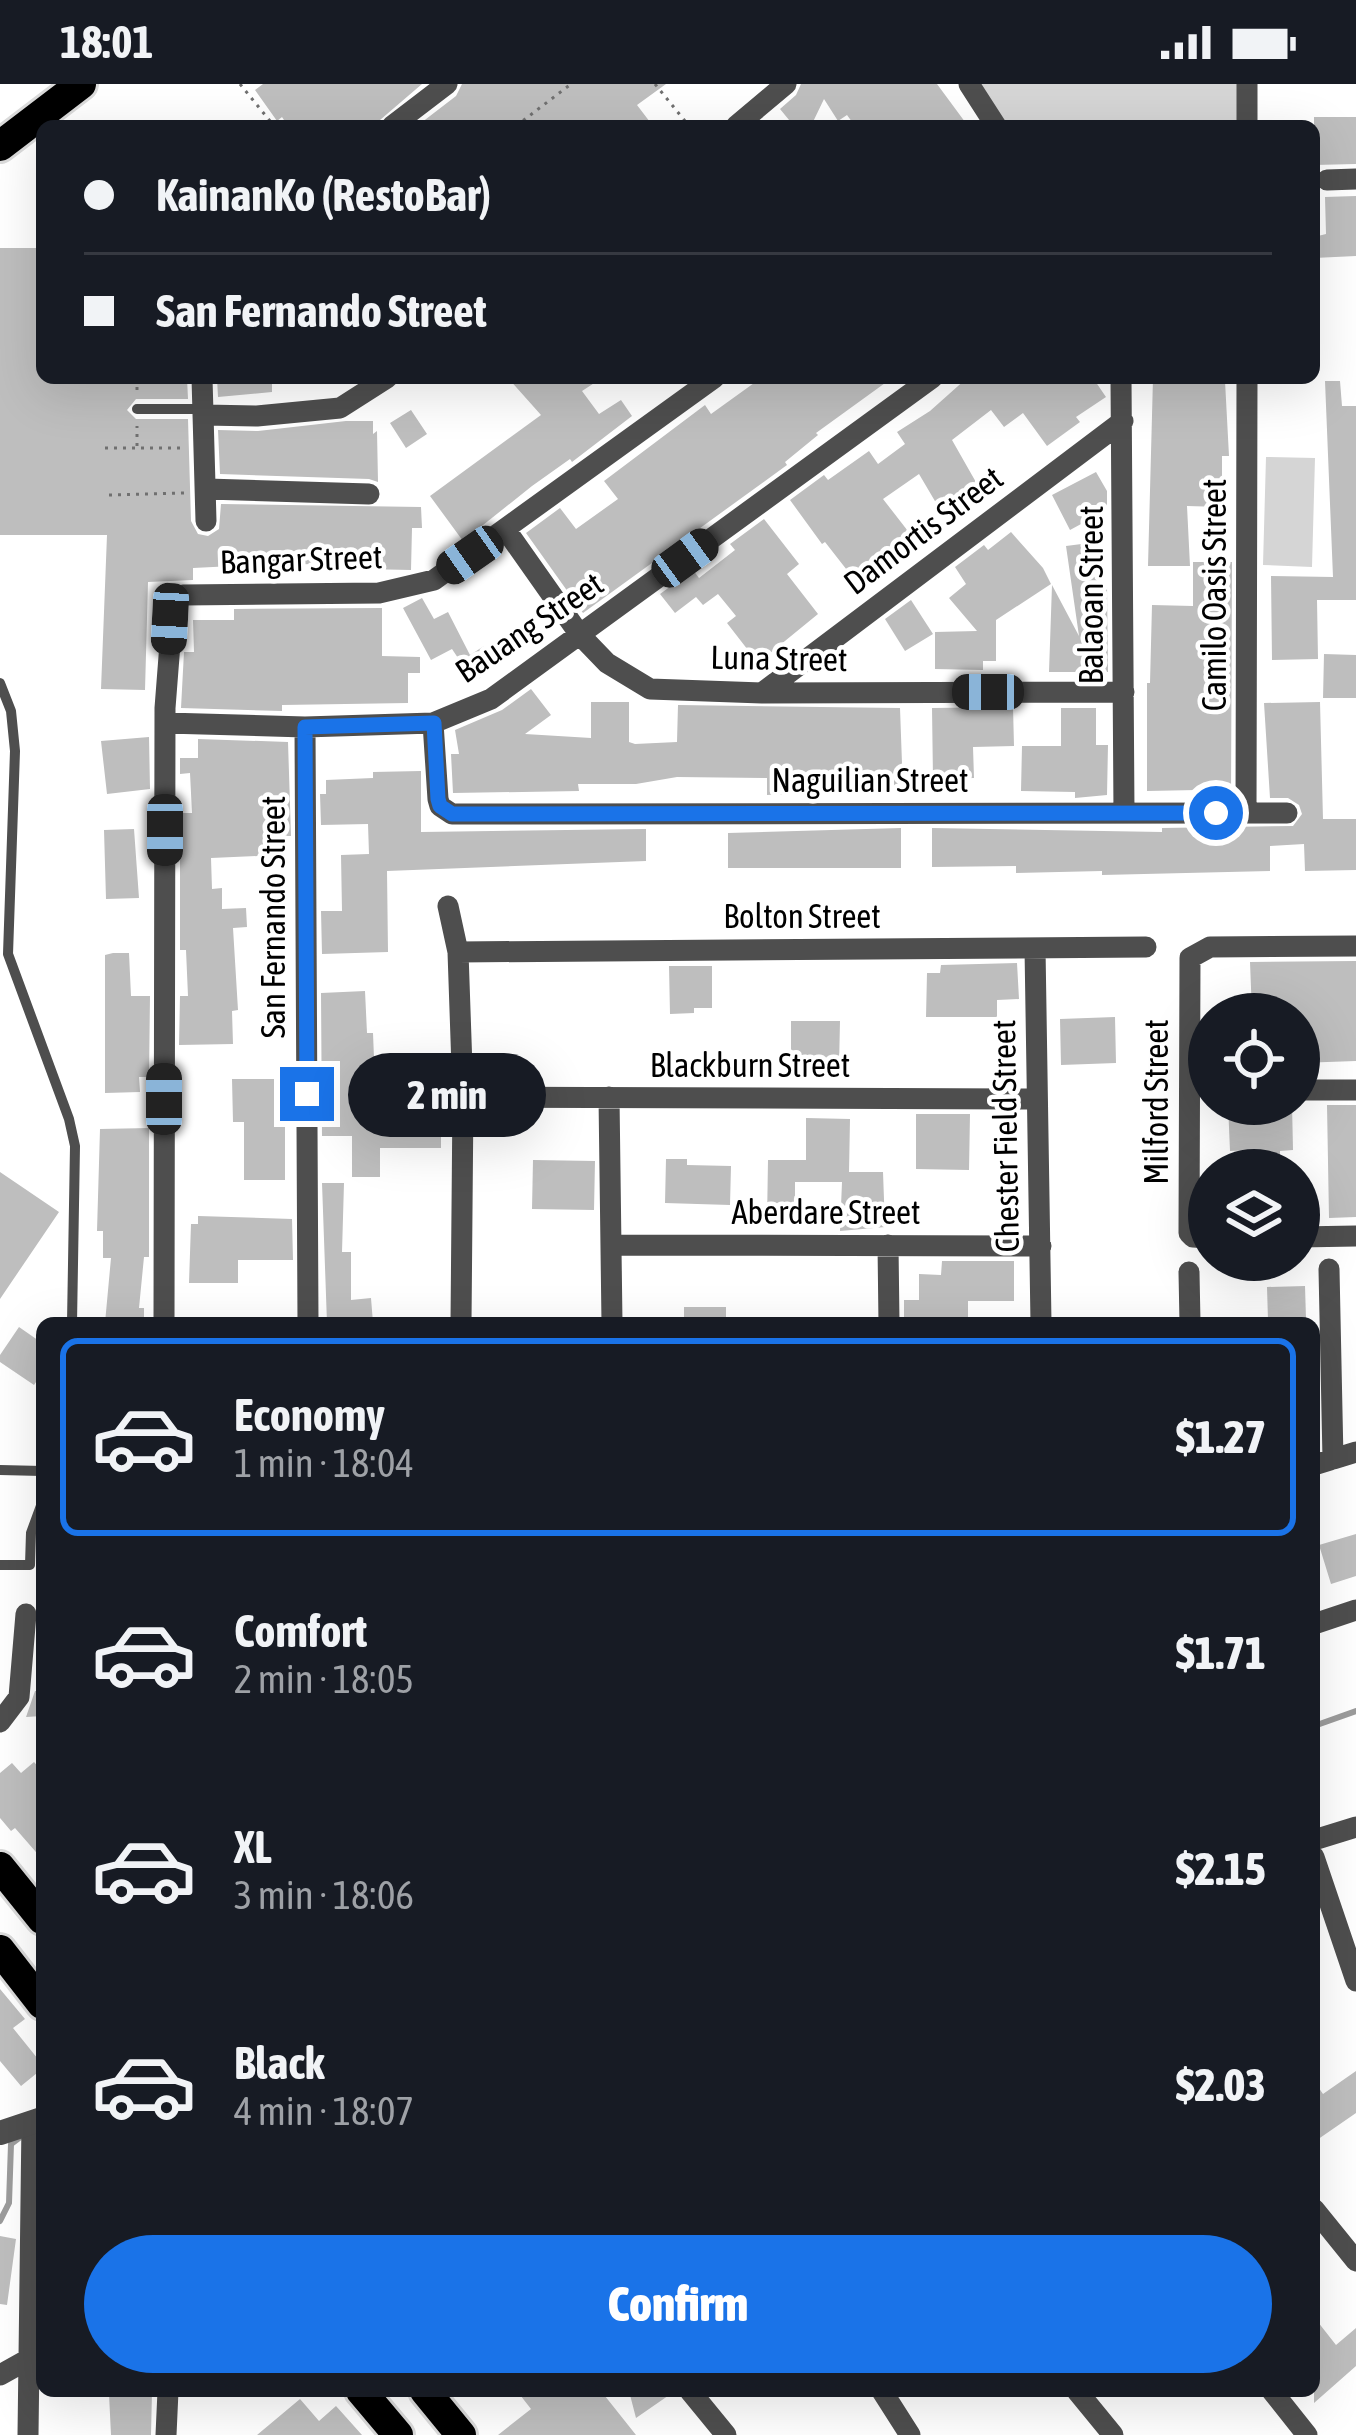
<!DOCTYPE html>
<meta charset="utf-8">
<style>
body{margin:0;font-family:"Asap Condensed",sans-serif;background:#242831;color:#f1f3f6;height:100vh;display:flex;flex-direction:column;font-size:45px;white-space:nowrap}
*{box-sizing:border-box;margin:0}
p{font-size:39px;color:#9ea1a6}
.icon{flex:none;width:66px;height:66px;fill:none;stroke:currentColor;stroke-width:2;stroke-linecap:round;stroke-linejoin:round}
.map{position:relative;flex:1;overflow:hidden}
.panel{position:absolute;left:36px;top:1233px;width:1284px;height:1080px;display:flex;flex-direction:column;background:#171b24;border-radius:18px;box-shadow:0 12px 48px #0002}
.panel>*{flex:none}
.banner{position:absolute;left:36px;top:36px;width:1284px;height:264px;border-radius:18px;box-shadow:0 12px 48px #0002;display:grid;align-content:center;height:264px;padding:0 48px;background:#171b24}
.controls{position:absolute;left:1188px;top:909px;display:grid;gap:24px}
.controls a{display:grid;place-items:center;width:132px;height:132px;border-radius:50%;background:#171b24;box-shadow:0 12px 48px #0002;font-size:60px}
.end{position:absolute;width:54px;height:54px;margin:-27px;border:15px solid #1a73e8;background:#fff;box-shadow:0 0 0 6px #fff}
.from{border-radius:50%}
.bubble{position:absolute;height:84px;border-radius:42px;background:#171b24;box-shadow:0 12px 48px #0002;font-size:39px;font-weight:800;line-height:84px;text-align:center}
.car{position:absolute;width:36px;height:72px;margin:-36px -18px;border-radius:15px;box-shadow:0 0 9px 3px #0007;background:linear-gradient(#222 24%,#8ab4d8 0 40%,#222 0 76%,#8ab4d8 0 86%,#222 0)}
.banner b{display:flex;align-items:center;gap:42px;height:114px;font-size:45px}
.banner b+b{border-top:3px solid #363941}
.banner i{width:30px;height:30px;background:#f1f3f6}
ul{padding:21px 0 0;list-style:none}
li{display:flex;align-items:center;gap:36px;height:198px;margin:0 24px 18px;padding:0 24px;border:6px solid transparent;border-radius:18px}
li div{flex:1}
li b{display:block;font-size:45px}
li em{font-style:normal;font-weight:800}
li.active{border-color:#1a73e8}
li>.icon{width:108px;height:108px;stroke-width:1.5}
.action{display:flex;gap:24px;margin-top:auto;padding:24px 48px}
.action a{flex:1;height:138px;border-radius:72px;background:#1a73e8;color:#fff;font-size:48px;font-weight:800;line-height:138px;text-align:center}
.status{display:flex;justify-content:space-between;align-items:center;height:84px;padding:0 60px;background:#171b24;direction:ltr}
.status svg{height:33px;fill:currentColor}
.map>svg:first-child{display:block}
</style>
<div class="status"><b>18:01</b><svg viewBox="0 0 49 12"><path d="M0 12V9h3v3zM5 12V6h3v6zM10 12V3h3v9zM15 12V0h3v12zM26 1h20v11H26zM47 4h2v5h-2z"/></svg></div>
<div class="map">
<svg width="1356" height="2351" viewBox="0 0 1356 2351">
<rect width="100%" height="100%" fill="#fff"/>
<path fill="#d5d5d5" d="M977,0H1241V42H1004Z
M1266,373L1315,374L1312,483L1263,481Z"/>
<g fill="none" stroke-linecap="round" stroke-linejoin="round">
<path stroke="#9c9c9c" stroke-width="6" d="M1314,1642L1356,1627
M0,2137L9,2119L11,2060L19,2054"/>
</g>
<path fill="#bebebe" d="M263,0H422L373,42H288L282,33L277,37L255,6Z
M462,0H666L637,21L653,42H417L456,12Z
M801,0H937L968,42H855L847,31L838,37L824,15L811,42H794L780,25L796,11Z
M1314,33H1356V80L1314,81Z
M1356,112V172L1314,174V153L1326,150L1325,113Z
M0,164H42V294H187L188,315H136L127,326L136,335H188L191,437L198,450L208,452L219,445L221,420L421,423L422,444H412L411,486L315,484V480L233,482L193,484V496L148,498L145,606L101,605L107,451H0Z
M217,294H272V308L218,313Z
M508,294H602L582,307L599,330L621,316L632,332L572,378L570,375L532,402L463,457L430,412L541,331Z
M761,294H892L816,349L818,351L785,378L787,381L583,529L526,449L560,424L576,445L618,415L604,397L705,321L711,330Z
M967,294H1093L1106,313L1076,333L1080,338L1047,362L1023,329L1004,343L991,326L952,356L981,407L942,429L919,390L883,415L918,460L861,504L825,458L822,460L790,416L824,391L828,396L869,367L878,380L905,360L897,348L930,327Z
M1153,294L1225,297L1229,372H1222V423L1187,422L1190,482H1148Z
M1325,297H1340L1342,322H1356V516H1317L1318,575L1272,576L1271,492L1333,493Z
M411,326L427,350L406,364L390,339Z
M346,337H373V350L377,347L378,398L369,395L220,390L218,346L258,347Z
M1096,388L1107,407V426L1070,446L1052,411Z
M764,435L799,480L787,490L818,530L758,579L727,539L736,532L718,510L703,521L696,513L675,529L660,510L693,486L699,494L735,466L730,460Z
M1011,448L1043,484L1051,500L996,536V577H983V586L935,585V548L977,547L949,514L966,500L955,483L984,461L988,466Z
M1097,458L1104,503L1107,502L1108,588H1049L1052,501L1079,552L1066,462Z
M1193,478H1232L1231,714H1197V706L1147,707V599H1150L1152,521L1193,522Z
M422,514L434,535L448,528L470,571L484,562L497,582L474,598L452,565L431,576L403,524Z
M911,516L933,550L905,567L885,535Z
M382,524V572L420,573V589H408V619L282,621V627L181,624L184,568H194L193,536H234V525Z
M1324,570L1356,571V614H1323Z
M531,605L551,631L525,650L591,654V618H629V658L635,660L677,658L678,621L900,624L903,707L876,708V696H808V703H786L787,710L767,711V694L677,693L636,700H578L579,707L453,709L451,670H459L455,646L502,626Z
M1320,618L1323,735H1356V786L1305,787L1304,760L1270,762V787L1102,791V787L1016,789V782L932,783V744L1162,748V744L1293,742L1302,730L1299,721L1288,714H1270L1264,619Z
M1013,623L1014,662L973,663L974,694L933,695L932,624Z
M1061,624H1096V661H1108L1107,711L1075,714V708L1021,707L1022,662H1061Z
M149,653L150,705L107,710L101,657Z
M198,655L288,658L291,752H285L286,776L258,777V772L211,774L212,805L222,804V825L246,824L247,843L233,844L238,926L232,927L233,960L179,961L180,912H188L186,866H180V729H192L190,689L180,690V674H198Z
M421,687V748L646,745V777L387,787L388,868L322,870L321,827H342L341,771L369,770L368,740L321,741L320,710H326V696L373,694V688Z
M901,744V784H728V749Z
M134,745L139,814L106,815L104,746Z
M113,869H129L131,912H150L149,993H139L140,1008L105,1009V871Z
M1356,877V977L1299,979V930H1252L1250,878Z
M1017,879L1019,915L997,916V933H926L927,889H940L941,881Z
M669,882H712V924H694V929L670,930Z
M365,907L367,949H373L376,1025H441V1064H380V1093H352V1052H322L321,909Z
M1115,933L1116,979L1061,981L1060,935Z
M791,937H840L839,983H791Z
M232,995H292V1038H285V1096H244V1038H233Z
M1228,1020H1292L1293,1066L1280,1067V1086H1260L1259,1066L1230,1067Z
M1327,1021H1356V1133L1329,1134Z
M916,1030H970L969,1086L916,1085Z
M806,1034L850,1035L849,1088H883L885,1143L840,1147L842,1098H795V1138L767,1137L768,1076H806Z
M149,1044V1173H144L139,1224H144V1239H105L111,1174H103V1147H97L100,1045Z
M666,1075H687V1081L731,1082L730,1121L665,1119Z
M533,1076L595,1077L594,1126L532,1125Z
M0,1088L59,1128L0,1215Z
M322,1099H344L342,1168H351V1216L371,1214L373,1239H327Z
M198,1132L292,1135L293,1176H238V1199H189L191,1140H198Z
M942,1177H1014V1217H968V1239H904V1216H919V1190L941,1191Z
M1305,1202L1306,1235L1268,1236L1267,1203Z
M684,1223H726V1239H684Z
M19,1243L42,1259V1289L34,1301L0,1278V1271Z
M1356,1450V1492L1331,1500L1319,1461Z
M35,1607H42V1632L26,1633Z
M34,1678L42,1687V1775L15,1744L11,1747L0,1734V1689L12,1679L21,1689Z
M0,1905L25,1935L13,1944L42,1980V1985L21,2002L0,1977Z
M1356,1987V2029L1314,2058V1997L1323,2010Z
M0,2152L16,2155L7,2221L0,2220Z
M1314,2233L1336,2261L1356,2244V2282L1314,2319Z
M517,2307H601L636,2351H498L531,2325Z
M629,2307H675L636,2334Z
M152,2308L151,2351H111L109,2310Z
M300,2315L319,2337L336,2322L362,2351H257Z"/>
<g fill="none" stroke-linecap="round" stroke-linejoin="round">
<defs>
<path id="primary" d="M0,62L81,0
M0,1783L42,1835
M0,1866L42,1920
M361,2307L398,2351
M425,2307L461,2351"/>
</defs>
<use href="#primary" stroke="#dbdbdb" stroke-width="36"/>
<path stroke="#707070" stroke-width="3" stroke-dasharray="3 6" stroke-linecap="butt" d="M240,0L274,42
M655,0L689,42
M516,42L571,0
M137,294V308
M137,362V342
M105,364H181
M109,411L185,409"/>
<path stroke="#4e4e4e" stroke-width="10" d="M137,325H204
M0,599L11,627L15,667L8,870L69,1035L75,1062L72,1239
M0,1386L42,1387
M0,1481H30L31,1449L42,1419"/>
<path stroke="#4e4e4e" stroke-width="21" d="M969,0L996,42
M1247,0V42
M392,42L447,0
M736,42L786,0
M1327,96L1356,95
M202,294L206,437
M1121,294L1124,729
M205,331L257,332L340,324L387,294
M207,405L369,410
M506,446L580,551L607,579L650,605L762,609L1124,608
M762,609L1123,337
M166,639L305,643L433,639L491,615L932,294
M433,639L438,715L440,722L452,730L1287,729
M305,643L308,1239
M1246,729L1247,294
M448,822L458,868L463,1013L461,1239
M1035,864L1041,1239
M458,868L1146,863
M1299,1006H1356
M463,1013L1037,1015
M609,1013L612,1239
M1299,1153L1356,1152
M1209,1154L1193,1153L1189,1149L1190,874L1210,863L1356,862
M612,1161L1041,1162
M888,1161L889,1239
M1329,1185L1333,1375
M1189,1188L1190,1239
M164,1239L165,624L173,521L183,511L379,509L434,496L714,294
M1314,1381L1356,1368
M1314,1540L1356,1526
M0,1638L19,1613L26,1530
M1314,1756L1356,1743
M1314,1773L1356,1897
M1314,2125L1356,2177
M0,2291L27,2276
M690,2307L726,2351
M882,2307L910,2351
M1077,2307L1113,2351
M1272,2307L1307,2351
M28,2351L32,2038
M166,2351L168,2307"/>
<path stroke="#4e4e4e" stroke-width="24" d="M0,2049L42,2035"/>
<use href="#primary" stroke="#000" stroke-width="30"/>
</g>
<g fill="none" stroke-linecap="round" stroke-linejoin="round">
<path stroke="#1a73e8" stroke-width="15" d="M307,1010L305,643L434,639L438,715L440,722L452,730L1216,729"/>
</g>
<g text-anchor="middle" stroke-width="9" stroke-linejoin="round" paint-order="stroke">
<g font-size="33" fill="#000" stroke="#fff">
<text transform="translate(923 446) rotate(-37)" y="12">Damortis Street</text>
<text transform="translate(301 475) rotate(-2)" y="12">Bangar Street</text>
<text transform="translate(1091 511) rotate(-90)" y="12">Balaoan Street</text>
<text transform="translate(1214 511) rotate(-90)" y="12">Camilo Oasis Street</text>
<text transform="translate(529 543) rotate(-34)" y="12">Bauang Street</text>
<text transform="translate(779 574) rotate(1)" y="12">Luna Street</text>
<text x="870" y="708">Naguilian Street</text>
<text x="802" y="844">Bolton Street</text>
<text transform="translate(273 833) rotate(-90)" y="12">San Fernando Street</text>
<text x="750" y="993">Blackburn Street</text>
<text transform="translate(1156 1018) rotate(-90)" y="12">Milford Street</text>
<text transform="translate(1005 1052) rotate(-91)" y="12">Chester Field Street</text>
<text x="826" y="1140">Aberdare Street</text>
</g>
</g>
</svg>
<div class="controls">
<a><svg class="icon" aria-label="locate" viewBox="0 0 24 24"><circle cx="12" cy="12" r="6"/><path d="M12 2v4M12 18v4M2 12h4M18 12h4"/></svg></a>
<a><svg class="icon" aria-label="layers" viewBox="0 0 24 24"><path d="M12 4l9 5-9 5-9-5zM3 14l9 5 9-5"/></svg></a>
</div>
<i class="end from" style="left:1216px;top:729px"></i>
<i class="end" style="left:307px;top:1010px"></i>
<div class="bubble" style="left:348px;top:969px;width:198px">2 min</div>
<i class="car" style="left:470px;top:471px;rotate:235deg"></i>
<i class="car" style="left:685px;top:474px;rotate:54deg"></i>
<i class="car" style="left:170px;top:535px;rotate:183deg"></i>
<i class="car" style="left:988px;top:608px;rotate:270deg"></i>
<i class="car" style="left:165px;top:746px;rotate:180deg"></i>
<i class="car" style="left:164px;top:1015px;rotate:0deg"></i>
<div class="banner">
<b><i class="from"></i>KainanKo (RestoBar)</b>
<b><i></i>San Fernando Street</b>
</div>
<section class="panel">
<ul>
<li class="active"><svg class="icon" aria-label="car" viewBox="0 0 24 24"><path d="M5 17H2v-5l4-1 3-4h7l3 4 3 1v5h-3M9 17h6M6 11h13"/><circle cx="7" cy="17" r="2"/><circle cx="17" cy="17" r="2"/></svg><div><b>Economy</b><p>1 min · 18:04</p></div><em>$1.27</em></li>
<li><svg class="icon" aria-label="car" viewBox="0 0 24 24"><path d="M5 17H2v-5l4-1 3-4h7l3 4 3 1v5h-3M9 17h6M6 11h13"/><circle cx="7" cy="17" r="2"/><circle cx="17" cy="17" r="2"/></svg><div><b>Comfort</b><p>2 min · 18:05</p></div><em>$1.71</em></li>
<li><svg class="icon" aria-label="car" viewBox="0 0 24 24"><path d="M5 17H2v-5l4-1 3-4h7l3 4 3 1v5h-3M9 17h6M6 11h13"/><circle cx="7" cy="17" r="2"/><circle cx="17" cy="17" r="2"/></svg><div><b>XL</b><p>3 min · 18:06</p></div><em>$2.15</em></li>
<li><svg class="icon" aria-label="car" viewBox="0 0 24 24"><path d="M5 17H2v-5l4-1 3-4h7l3 4 3 1v5h-3M9 17h6M6 11h13"/><circle cx="7" cy="17" r="2"/><circle cx="17" cy="17" r="2"/></svg><div><b>Black</b><p>4 min · 18:07</p></div><em>$2.03</em></li>
</ul>
<div class="action"><a>Confirm</a></div>
</section>
</div>
